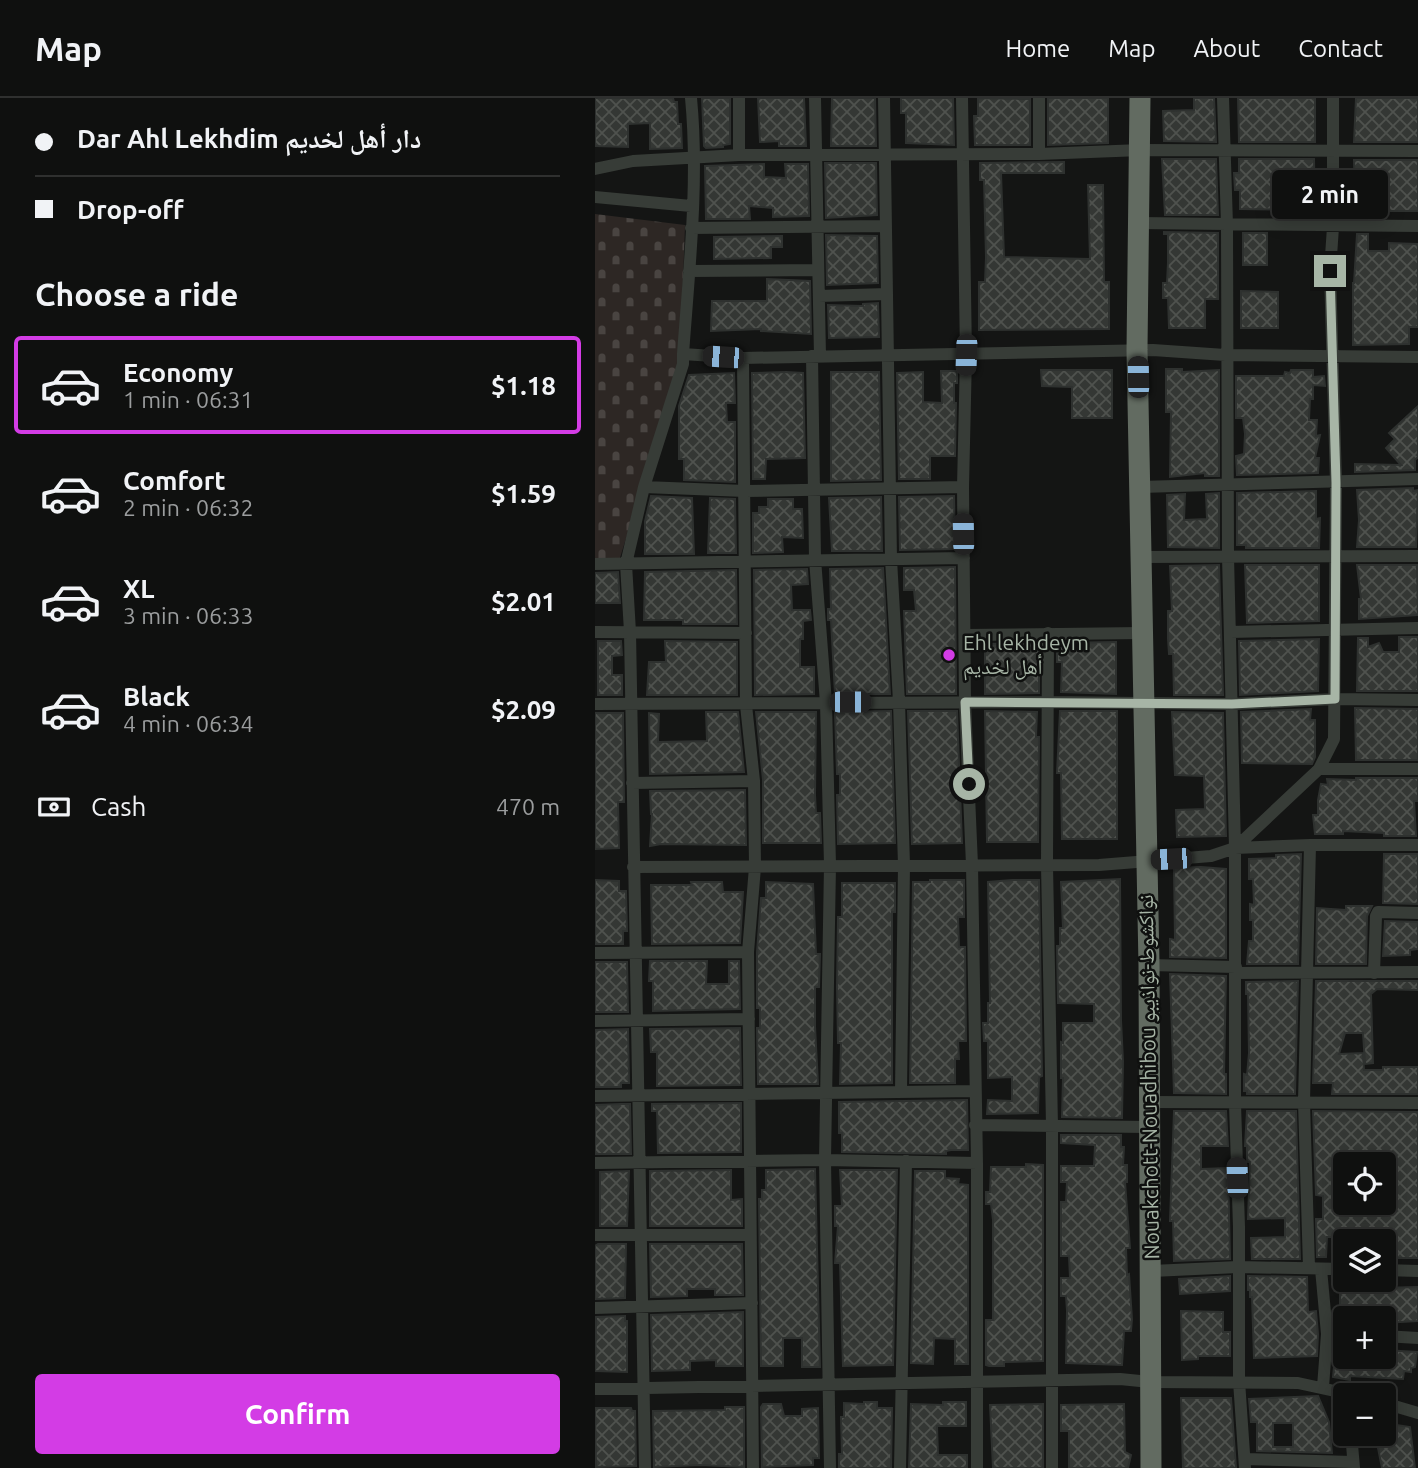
<!DOCTYPE html>
<meta charset="utf-8">
<style>
body{margin:0;font-family:Ubuntu,"Noto Naskh Arabic",sans-serif;background:#1d1e1d;color:#f1f3f6;height:100vh;display:flex;flex-direction:column;font-size:26px;white-space:nowrap}
*{box-sizing:border-box;margin:0}
p{font-size:23px;color:#9b9d9e}
.icon{flex:none;width:38px;height:38px;fill:none;stroke:currentColor;stroke-width:2;stroke-linecap:round;stroke-linejoin:round}
.map{position:relative;flex:1;overflow:hidden}
.drawer{display:flex;flex-direction:column;background:#0f100f;width:595px}
.drawer>*{flex:none}
.top-card{display:grid;align-content:center;height:154px;padding:0 35px;background:#0f100f}
.controls{position:absolute;left:738px;top:1054px;display:grid;gap:14px}
.controls a{display:grid;place-items:center;width:63px;height:63px;border-radius:7px;background:#0f100f;box-shadow:0 4px 18px #0003,0 0 0 2px #2f302f;font-size:35px}
.end{position:absolute;width:32px;height:32px;margin:-16px;border:9px solid #a7b5a6;background:#111;box-shadow:0 0 0 4px #111}
.from{border-radius:50%}
.bubble{position:absolute;height:49px;border-radius:7px;background:#0f100f;box-shadow:0 4px 18px #0003,0 0 0 2px #2f302f;font-size:23px;font-weight:600;line-height:49px;text-align:center}
.car{position:absolute;width:21px;height:42px;margin:-21px -10px;border-radius:9px;box-shadow:0 0 5px 2px #0007;background:linear-gradient(#222 24%,#8ab4d8 0 40%,#222 0 76%,#8ab4d8 0 86%,#222 0)}
.top-card b{display:flex;align-items:center;gap:24px;height:66px;font-size:26px}
.top-card b+b{border-top:2px solid #2f302f}
.top-card i{width:18px;height:18px;background:#f1f3f6}
ul{padding:0;list-style:none}
li{display:flex;align-items:center;gap:21px;height:98px;margin:0 14px 10px;padding:0 21px;border:4px solid transparent;border-radius:7px}
li div{flex:1}
li b{display:block;font-size:26px}
li em{font-style:normal;font-weight:600}
li.on{border-color:#d33ce5}
li>.icon{width:63px;height:63px;stroke-width:1.5}
h2{padding:0 35px;font-size:32px;line-height:84px}
.pay{display:flex;align-items:center;gap:18px;height:77px;padding:0 35px;font-size:26px}
.pay p{margin-inline-start:auto}
.button{display:flex;gap:14px;margin-top:auto;padding:14px 35px}
.button a{flex:1;height:80px;border-radius:7px;background:#d33ce5;color:#fff;font-size:28px;font-weight:600;line-height:80px;text-align:center}
header{display:flex;align-items:center;gap:42px;box-sizing:border-box;height:98px;padding:0 35px;background:#0f100f;border-bottom:2px solid #2f302f}
header strong{font-size:33px}
nav{display:flex;gap:38px;margin-inline-start:auto;font-size:24px}
main{display:flex;flex:1;min-height:0}
.map>svg:first-child{display:block}
</style>
<header>
<strong>Map</strong>
<nav><a>Home</a><a>Map</a><a>About</a><a>Contact</a></nav>
</header>
<main>
<section class="drawer">
<div class="top-card">
<b><i class="from"></i>Dar Ahl Lekhdim دار أهل لخديم</b>
<b><i></i>Drop-off</b>
</div>
<h2>Choose a ride</h2>
<ul>
<li class="on"><svg class="icon" aria-label="car" viewBox="0 0 24 24"><path d="M5 17H2v-5l4-1 3-4h7l3 4 3 1v5h-3M9 17h6M6 11h13"/><circle cx="7" cy="17" r="2"/><circle cx="17" cy="17" r="2"/></svg><div><b>Economy</b><p>1 min · 06:31</p></div><em>$1.18</em></li>
<li><svg class="icon" aria-label="car" viewBox="0 0 24 24"><path d="M5 17H2v-5l4-1 3-4h7l3 4 3 1v5h-3M9 17h6M6 11h13"/><circle cx="7" cy="17" r="2"/><circle cx="17" cy="17" r="2"/></svg><div><b>Comfort</b><p>2 min · 06:32</p></div><em>$1.59</em></li>
<li><svg class="icon" aria-label="car" viewBox="0 0 24 24"><path d="M5 17H2v-5l4-1 3-4h7l3 4 3 1v5h-3M9 17h6M6 11h13"/><circle cx="7" cy="17" r="2"/><circle cx="17" cy="17" r="2"/></svg><div><b>XL</b><p>3 min · 06:33</p></div><em>$2.01</em></li>
<li><svg class="icon" aria-label="car" viewBox="0 0 24 24"><path d="M5 17H2v-5l4-1 3-4h7l3 4 3 1v5h-3M9 17h6M6 11h13"/><circle cx="7" cy="17" r="2"/><circle cx="17" cy="17" r="2"/></svg><div><b>Black</b><p>4 min · 06:34</p></div><em>$2.09</em></li>
</ul>
<div class="pay"><svg class="icon" aria-label="cash" viewBox="0 0 24 24"><path d="M3 7h18v10H3z"/><circle cx="12" cy="12" r="2"/></svg>Cash<p>470 m</p></div>
<div class="button"><a>Confirm</a></div>
</section>
<div class="map">
<svg width="823" height="1370" viewBox="0 0 823 1370">
<defs>
<pattern id="cemetery-stones" width="16" height="16" patternUnits="userSpaceOnUse" patternTransform="scale(1.75)"><rect width="16" height="16" fill="#2d2724"/><path d="M2 7V4a2 2 0 0 1 4 0v3zM10 15v-3a2 2 0 0 1 4 0v3z" fill="#494441"/></pattern>
<pattern id="building-cross-hatch" width="8" height="8" patternUnits="userSpaceOnUse" patternTransform="scale(1.75)"><rect width="8" height="8" fill="#343734"/><path d="M0 0l8 8M0 8l8-8" fill="none" stroke="#4f524e"/></pattern>
</defs>
<rect width="100%" height="100%" fill="#141514"/>
<path fill="url(#cemetery-stones)" d="M0,116L90,127L85,266L24,463L0,461Z"/>
<path fill="url(#building-cross-hatch)" stroke="#2e312f" stroke-width="2" fill-rule="evenodd" d="M0,0H78L79,4H82L83,26H86L87,50L55,51V25L33,26V49L0,48Z
M107,0H135V46L128,47V49L111,50L109,48Z
M163,0H209L211,48H184V43L165,44Z
M237,0H280L281,48H236Z
M306,0H358L359,47L311,45V15H306Z
M383,0L435,1V47H380L379,18H383Z
M453,0H513V45L453,47Z
M599,0H619L621,44L569,43L568,13L599,12Z
M643,0H720V44H644Z
M761,0H823V44H759Z
M567,61H621L623,117H570Z
M644,61H719L720,112L645,111V92H640L639,75H644Z
M759,62H823V113H774V119H762V113H760Z
M469,64V75H406L409,159L495,161L493,87H508L509,184H514V231L384,232V184H390L391,159L389,82H385V65Z
M230,65H281L282,117L231,120Z
M169,66V79L191,80L190,66H213L214,118L178,119V110L154,108L155,121H111L110,68Z
M569,134L623,135V201H610V230H574L573,200H568V185H572L573,164V136H569Z
M648,135H672V167H648Z
M762,136H773V153H794V145L823,146V229H814V246L758,247V185H759Z
M231,137L282,138L283,185L232,187Z
M187,138V149H176V160L119,161V139Z
M172,181L215,183L216,236L166,233V231L116,233L117,203H172Z
M646,193L683,194V230H646Z
M283,205L284,239L234,240L233,207L268,208V206Z
M571,271H587V274L624,272V378H610V375L575,379L576,314H571Z
M446,272H517V320H477V289L447,288Z
M696,272H718V279L729,278L730,288L718,287V301H715L714,322H722L721,338L725,337L720,360H724L723,375L642,377L641,358L649,356L650,336L648,320H641V278H689L690,274L695,275Z
M346,273H362V285H359V305H361L360,358H335V381H304L302,275L328,274V304L347,305Z
M191,274L208,275L210,360L171,361L170,381H158L157,275Z
M236,274H284L286,382L236,383Z
M139,275L140,305H131L132,324H140V384L89,382V361H84V308L94,277Z
M823,308V359L820,362V372L760,374V366L806,367L791,350L800,341L794,335Z
M818,390V393L823,392L821,449H762L764,422L762,392Z
M721,393V421L725,420L724,450H651V447H642V395Z
M624,395V450L573,449L572,397L590,396L589,422L612,421L611,396Z
M56,398L97,400L99,456H50V423Z
M359,398L360,451L305,452L304,399Z
M286,399L287,453H237L234,400Z
M115,400L140,401L141,455H113Z
M173,401H198V411H207L208,440L187,439L188,454L158,455V415H164V409H173Z
M624,467L628,597H579L578,556H574L573,541V513H577L575,468Z
M650,467H724V523L652,525Z
M762,467H822L823,517L764,521V501H766Z
M360,469L361,596H312L309,513H321L319,492H309V470Z
M288,470L295,596H240L236,522H233V511H236L235,471Z
M212,471L213,486L196,487L197,512H215L216,522L208,523V541H205V569H219V596L160,597L159,472Z
M141,472L142,526H88V522H49L50,474Z
M23,474L25,505H0V475Z
M804,539H823V593H762L763,540H773V549L784,545L788,554H804Z
M724,541L723,593L645,597L644,543Z
M3,543H26L27,557L17,558V577H27V597H3Z
M70,543L142,544V597H52L54,564H71Z
M521,544V596L466,594L467,564H462V545Z
M444,545V595L390,596V546Z
M760,610L823,611V662H761Z
M716,611L715,622H720V659L717,666L647,665L646,614Z
M296,613L300,745L243,746L242,697H245V676H242L240,614Z
M313,613H362L367,745L317,746Z
M390,613L442,614L441,639H444L443,744H392Z
M465,613H522V741H467L466,675H462Z
M111,614H143L149,674L55,676L54,615L64,616L63,644L112,643Z
M161,614H221L220,697L221,715H225L226,745H168V682Z
M577,614L628,615L631,738L582,739L581,712L610,711L609,678L580,677Z
M0,615H28L29,704H23L24,750L0,751Z
M761,680H823V703H819L821,738H789V735L748,733V736H720L718,717H723V702L726,686L733,687L732,681L761,682Z
M150,692L151,747L66,746L55,748L57,716H56L55,693Z
M706,756L703,866H652L654,843H658V822H655V806L659,807L658,781H654V761L681,760V757Z
M789,756H823V806L788,805Z
M606,769L631,771V860L575,859V841L580,842L579,770Z
M525,781L526,922L528,963L527,1020L467,1019L468,980H466V944L468,945V925H499V906L463,905L462,848H465V830H468L466,784Z
M0,782L24,783V793H31L32,833H28V846H0Z
M335,782H369V819H363L364,849H370L371,943H363L364,961H360V985H315L318,784H335Z
M417,782H444L447,978L444,979L443,1015L392,1016L393,1002L417,1003V979L393,980V943H389L388,925H393V905H395L393,784Z
M96,784H127L128,794H148L145,845L57,846L56,787H97Z
M171,784L218,786L221,856H225L224,889H220V928L223,986H163L162,930H165V910H162V854L166,800H171Z
M247,785H300V814H297V985L245,986L246,945H243L242,889L243,819H247Z
M751,808H777L772,818L771,866H721L722,810L751,812Z
M790,823L823,824V851L815,852V857L788,858Z
M55,863H112L111,886H134V863H144L145,911L58,913V883H54Z
M0,864H32L33,914H0Z
M575,876L631,878L629,976H631V996L579,995Z
M703,883L700,996H652V993H649V976L652,977L654,955L653,896H651V884Z
M721,883H823V892L782,891L776,896L778,965L770,966L768,935H750L744,956L768,955L769,972H788V969H823V996H737L738,985H718Z
M145,930L146,987L62,988V954H56L55,931Z
M33,931L34,985H26V989H0V932Z
M372,1002L373,1052H356L351,1053V1056L247,1054V1035H244V1004Z
M146,1005V1054L63,1055L62,1013H57V1006Z
M26,1006H35L36,1056H0V1007Z
M579,1013H631L633,1048H606V1071L633,1070L635,1161L579,1163L578,1123H575Z
M652,1013H701L705,1161H657L656,1140L690,1139V1120L653,1121L655,1064H652V1048H650Z
M718,1013L823,1014V1160H793V1143H755V1139H732L731,1159H722L721,1121H728V1098L721,1097ZM751,1066H789L790,1081H795L793,1104H751Z
M466,1037H526V1049H529L528,1067H532V1084H530L535,1150H531L532,1177L534,1176L537,1221L536,1233H529L527,1267L471,1265L472,1213L471,1198H466V1180H475L474,1158H466V1104H471L472,1084H466V1068H499L500,1047L466,1045Z
M431,1066L448,1067V1263L409,1264V1268H394L391,1267V1222H398V1122L396,1106H391V1094H395L396,1069H431Z
M220,1071L225,1269H207V1240H188V1268H166L164,1101H167V1092H171V1072Z
M136,1072V1102L147,1101V1128H55V1073Z
M245,1072H302L298,1267L248,1268L245,1165H240L243,1128H240V1108H247Z
M34,1073L32,1128H5V1074Z
M320,1073H350V1080L364,1081L363,1086L373,1087V1266H360V1241L339,1240L338,1266L316,1265Z
M3,1146H31L30,1200L0,1201V1148Z
M55,1146H147L148,1197H120V1191H92V1198L56,1199Z
M635,1178V1193L585,1196L584,1181Z
M653,1178L712,1179L713,1214L721,1213L723,1236L722,1258L659,1260L657,1199H655V1192H653Z
M823,1189V1223L789,1225V1220H745V1190L781,1192L782,1190Z
M586,1213L628,1214V1234H635V1258H603V1261L587,1262Z
M148,1214V1268H121V1262L95,1263V1272L57,1273L56,1217Z
M30,1218V1223H32V1274L0,1273L1,1219Z
M789,1252L822,1254L820,1269L816,1270V1274L809,1273L808,1281L755,1278V1282L738,1279L739,1269L746,1270L749,1258H789Z
M723,1298L734,1324L737,1355L662,1353V1324H656L654,1301ZM678,1325H698V1349H678Z
M586,1300H636L641,1370H588Z
M269,1304H282V1310H297L296,1370H244V1356H247L246,1319H249V1305L269,1306Z
M348,1304H371V1328H342L343,1357H372V1370H314L316,1306L348,1307Z
M168,1306H186L189,1318H207V1311L223,1310L224,1360H218V1367L167,1369L166,1309Z
M448,1306V1370H398L395,1307Z
M529,1306L530,1354L536,1357L533,1370H474V1333H466V1307Z
M130,1309H149V1369L105,1367L59,1369L58,1313L130,1312Z
M0,1310H36L37,1313H40L41,1368L1,1369Z
M789,1325L815,1329L820,1370H787L780,1335H789Z"/>
<g fill="none" stroke-linecap="round" stroke-linejoin="round">
<path stroke="#373c37" stroke-width="12" d="M144,0V57
M220,0L225,258
M289,0L296,461L304,604L309,767L306,993
M367,0L371,257L368,389L370,604L377,767L382,1065V1370
M444,0V56
M628,0L632,127L633,458L640,750V1006L644,1129V1283L650,1370
M0,71L38,63L144,57L444,56L546,52L823,53
M0,99L96,108
M543,125L823,128
M96,130L291,128
M94,173L223,172
M224,198L292,196
M88,256C94,173 104,83 96,0
M217,258L220,461L231,605L235,767L230,1062L235,1370
M148,260L151,607L159,683L160,769L153,854L158,1370
M49,389L150,393L368,389
M545,389L823,381
M547,459L823,458
M0,466L369,460
M0,534L151,535
M635,534L823,530
M453,535L452,767L457,1028V1370
M370,537L547,535
M0,606L453,604L637,606L740,601L823,602
M724,671H823
M37,685L159,683
M640,750L724,671L739,641L741,385L735,173L738,129V0
M38,769L504,767L616,758L640,750L715,747H823
M0,855L153,854
M554,867L641,869
M640,875L823,874
M779,875L781,818L783,814L823,815
M0,923L154,921
M0,998L380,993
M554,1004L823,1005
M380,1027L553,1029
M0,1065L230,1062L382,1065
M0,1137H155
M714,1169L709,1004L715,747
M726,1171L732,1236L728,1289
M789,1172L823,1173
M557,1173L643,1169L751,1171
M0,1210L157,1205
M732,1236L751,1237
M789,1238L823,1240
M0,1291L525,1281L555,1284L703,1285L758,1297
M789,1305L823,1315
M756,1335L759,1370
M650,1361L758,1364
M50,1370L35,534L31,466L49,389L88,266V256L148,260L558,252L630,257L823,259
M305,1370L311,1063"/>
<path stroke="#626b61" stroke-width="21" d="M545,0L542,252L554,867L556,1370"/>
</g>
<g fill="none" stroke-linecap="round" stroke-linejoin="round">
<path stroke="#a7b5a6" stroke-width="9" d="M374,686L370,604L637,606L740,601L741,385L735,173"/>
</g>
<circle fill="#d33ce5" stroke="#0f100f" stroke-width="2.5" cx="354" cy="557" r="7"/>
<g text-anchor="middle" stroke-width="5" stroke-linejoin="round" paint-order="stroke">
<g font-size="21" fill="#a7b5a6" stroke="#0f100f" text-anchor="start">
<text x="368" y="552">Ehl lekhdeym<tspan x="368" dy="24">أهل لخديم</tspan></text>
</g>
<g font-size="21" fill="#a7b5a6" stroke="#0f100f">
<text transform="translate(554 979) rotate(-91)" y="7">Nouakchott-Nouadhibou نواكشوط-نواذيبو</text>
</g>
</g>
</svg>
<div class="controls">
<a><svg class="icon" aria-label="locate" viewBox="0 0 24 24"><circle cx="12" cy="12" r="6"/><path d="M12 2v4M12 18v4M2 12h4M18 12h4"/></svg></a>
<a><svg class="icon" aria-label="layers" viewBox="0 0 24 24"><path d="M12 4l9 5-9 5-9-5zM3 14l9 5 9-5"/></svg></a>
<a>+</a>
<a>−</a>
</div>
<i class="end from" style="left:374px;top:686px"></i>
<i class="end" style="left:735px;top:173px"></i>
<div class="bubble" style="left:677px;top:72px;width:116px">2 min</div>
<i class="car" style="left:371px;top:257px;rotate:182deg"></i>
<i class="car" style="left:128px;top:259px;rotate:274deg"></i>
<i class="car" style="left:543px;top:279px;rotate:359deg"></i>
<i class="car" style="left:368px;top:436px;rotate:359deg"></i>
<i class="car" style="left:255px;top:604px;rotate:90deg"></i>
<i class="car" style="left:576px;top:761px;rotate:267deg"></i>
<i class="car" style="left:642px;top:1080px;rotate:358deg"></i>
</div>
</main>
